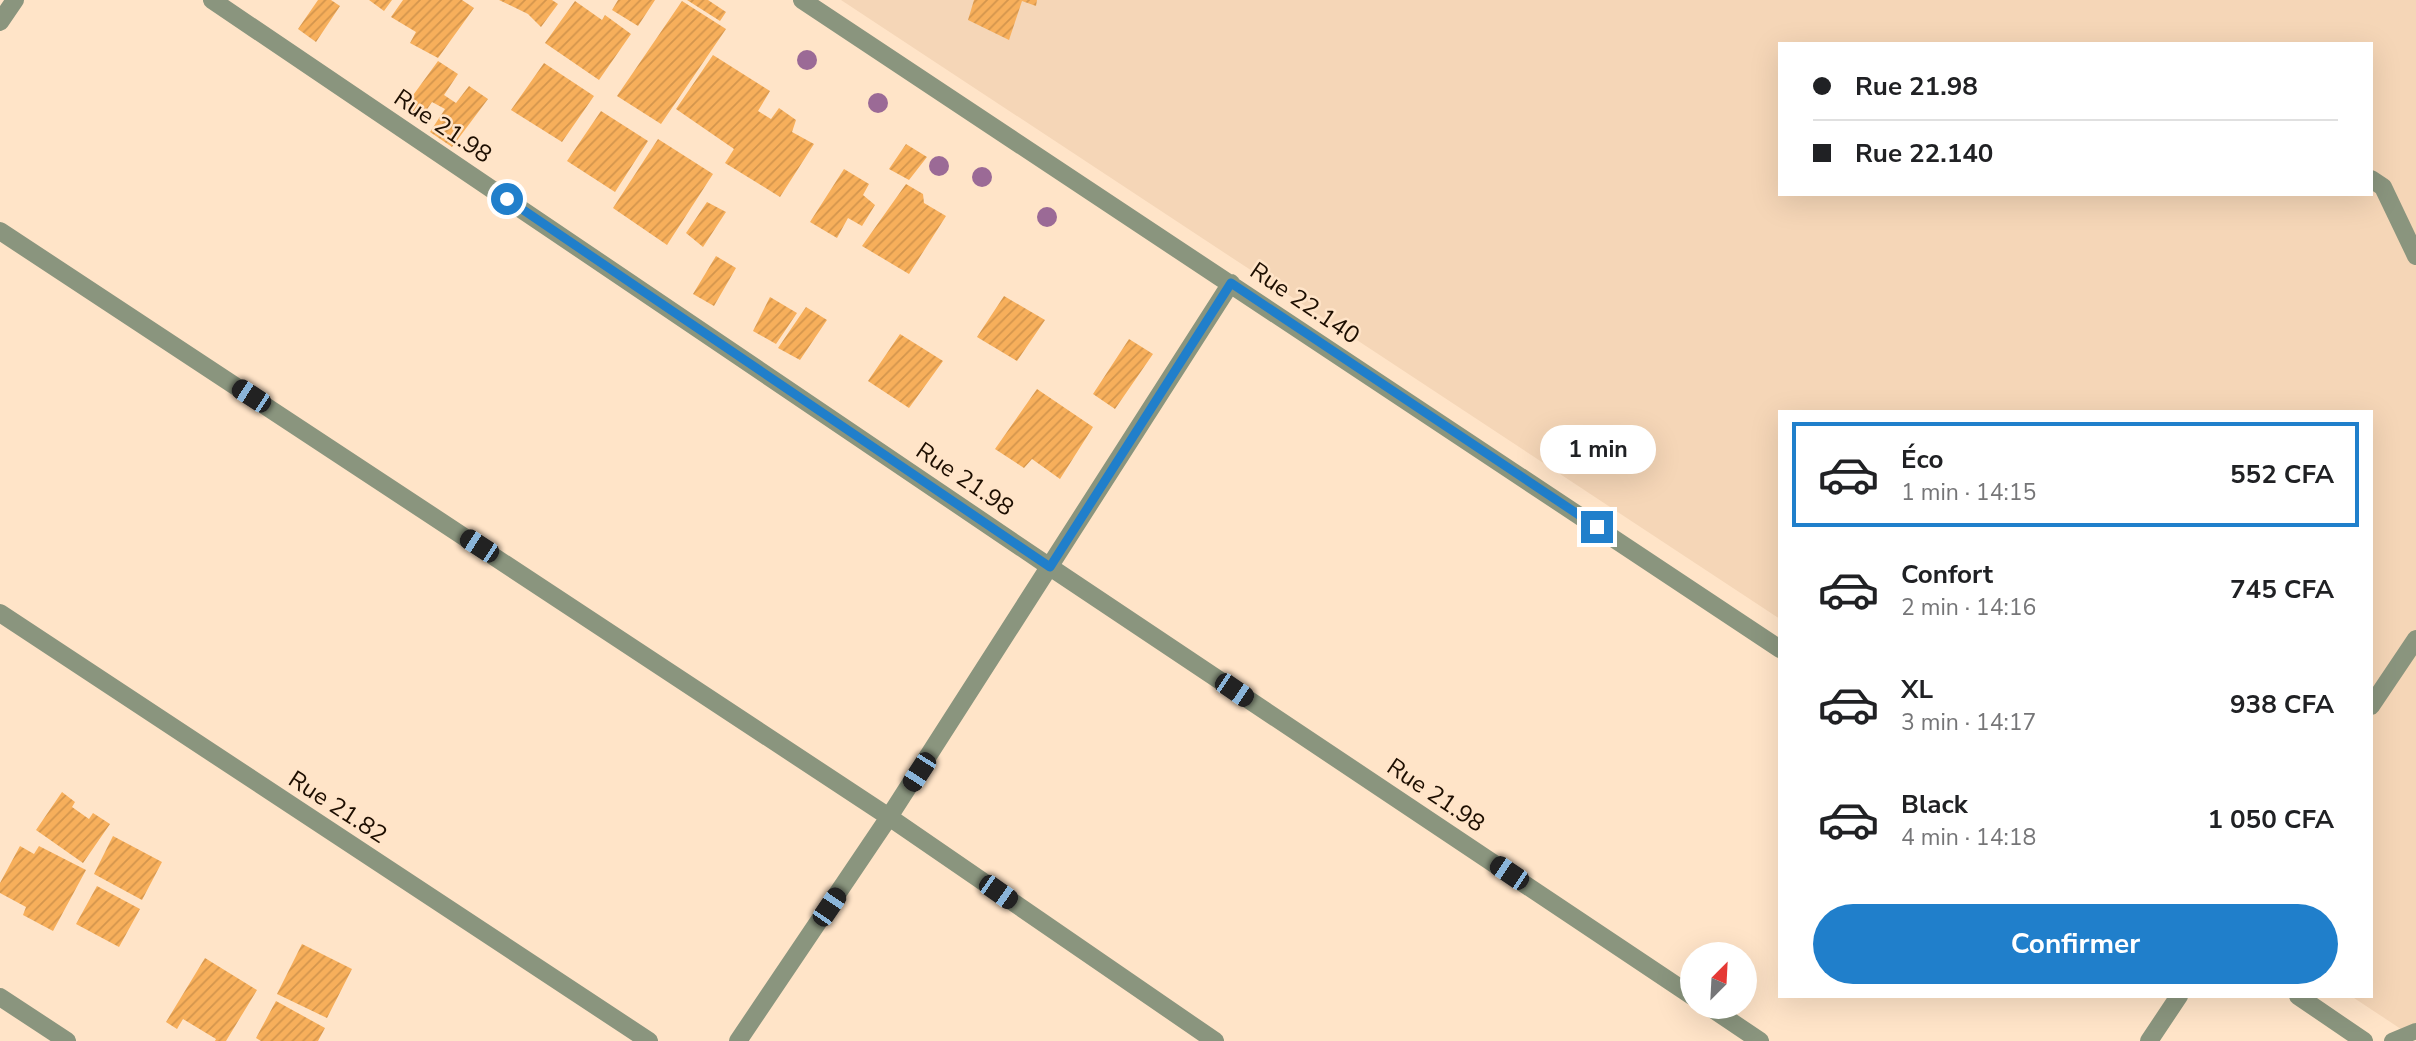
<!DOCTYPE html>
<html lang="fr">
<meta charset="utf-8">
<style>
body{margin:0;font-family:"Nunito Sans",sans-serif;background:#f6f6f6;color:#202124;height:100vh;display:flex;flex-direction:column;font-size:26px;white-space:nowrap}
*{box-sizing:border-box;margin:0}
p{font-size:23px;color:#757577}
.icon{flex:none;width:38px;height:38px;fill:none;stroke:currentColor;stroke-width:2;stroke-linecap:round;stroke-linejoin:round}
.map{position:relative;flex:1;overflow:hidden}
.sheet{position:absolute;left:1778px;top:410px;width:595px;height:588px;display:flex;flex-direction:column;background:#fff;border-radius:0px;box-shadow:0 7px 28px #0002}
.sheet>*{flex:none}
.top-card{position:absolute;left:1778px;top:42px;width:595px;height:154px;border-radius:0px;box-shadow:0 7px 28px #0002;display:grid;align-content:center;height:154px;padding:0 35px;background:#fff}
.needle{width:46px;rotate:24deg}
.controls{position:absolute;left:1680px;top:942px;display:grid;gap:14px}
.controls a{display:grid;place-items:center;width:77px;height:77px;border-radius:50%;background:#fff;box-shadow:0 7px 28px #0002;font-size:35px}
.end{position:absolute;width:32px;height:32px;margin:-16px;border:9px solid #207fcb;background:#fff;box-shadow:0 0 0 4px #fff}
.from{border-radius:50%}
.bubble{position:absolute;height:49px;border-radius:24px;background:#fff;box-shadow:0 7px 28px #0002;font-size:23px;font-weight:700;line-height:49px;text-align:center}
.car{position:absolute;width:21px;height:42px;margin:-21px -10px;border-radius:9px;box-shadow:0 0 5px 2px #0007;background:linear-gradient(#222 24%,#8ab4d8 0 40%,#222 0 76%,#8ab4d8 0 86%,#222 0)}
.top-card b{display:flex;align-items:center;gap:24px;height:66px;font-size:26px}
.top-card b+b{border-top:2px solid #e0e0e0}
.top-card i{width:18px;height:18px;background:#202124}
ul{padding:12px 0 0;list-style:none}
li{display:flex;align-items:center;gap:21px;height:105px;margin:0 14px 10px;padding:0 21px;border:4px solid transparent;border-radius:0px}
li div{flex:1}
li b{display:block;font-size:26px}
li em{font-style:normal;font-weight:700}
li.selected{border-color:#207fcb}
li>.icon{width:63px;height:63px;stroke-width:1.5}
.action{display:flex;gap:14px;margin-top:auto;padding:14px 35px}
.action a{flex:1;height:80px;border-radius:42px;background:#207fcb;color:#fff;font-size:28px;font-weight:700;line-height:80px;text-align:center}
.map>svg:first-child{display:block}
</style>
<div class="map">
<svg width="2416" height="1041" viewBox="0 0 2416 1041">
<defs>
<pattern id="building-hatch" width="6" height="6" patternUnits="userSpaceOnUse" patternTransform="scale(1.75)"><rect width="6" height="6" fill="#f7af5b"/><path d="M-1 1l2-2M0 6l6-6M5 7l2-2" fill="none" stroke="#d3954d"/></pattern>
</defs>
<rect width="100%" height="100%" fill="#ffe4c8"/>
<path fill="#f5d6b7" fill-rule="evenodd" d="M841,0H2416V1039L2351,996H2371V411H1780V619ZM1780,44H2371V194H1780Z"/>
<path fill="url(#building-hatch)" d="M318,0H331L340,6L316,42L298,29Z
M369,0H392L384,11Z
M403,0H462L474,8L438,58L410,43L416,32L391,17Z
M499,0H552L558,4L541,27L528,14Z
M618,0H655L638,26L612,10Z
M687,0H708L726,12L720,21Z
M974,0H1037L1036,6L1022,1L1009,40L968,20Z
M575,1L602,20L605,15L631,34L599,80L545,43Z
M682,1L726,29L661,124L617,96Z
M713,55L770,91L758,111L771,119L779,108L796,120L792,132L814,144L780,197L725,163L734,149L676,109Z
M438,61L458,74L444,95L456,103L469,86L488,99L452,147L430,132L445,109L432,102L419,121L403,109Z
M544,63L594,96L562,142L511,110Z
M601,111L648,141L615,192L567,161Z
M658,139L713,174L667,245L613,208Z
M906,144L927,157L909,180L889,169Z
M844,169L869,184L863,195L875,205L862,226L848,218L837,238L810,222Z
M906,184L923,194L924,203L946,216L909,274L862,246Z
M707,202L726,212L703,247L686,233Z
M716,256L736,268L714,306L693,294Z
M1004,296L1045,320L1017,361L977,337Z
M770,297L797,313L776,344L753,331Z
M806,307L827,320L800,360L778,348Z
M900,334L943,361L909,408L868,381Z
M1129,339L1153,354L1115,409L1093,394Z
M1037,389L1093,427L1060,479L1032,459L1024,468L995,449Z
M62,792L75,802L72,807L89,819L93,813L110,824L83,863L36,830Z
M113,836L162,862L142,900L94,874Z
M20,846L34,854L39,846L86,870L53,931L23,915L26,907L0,893V883Z
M97,886L140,909L119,947L76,924Z
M302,944L352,969L327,1018L277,994Z
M205,958L257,990L226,1041H215L216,1039L183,1019L177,1029L166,1022Z
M276,1001L325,1028L318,1041H261L256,1038Z"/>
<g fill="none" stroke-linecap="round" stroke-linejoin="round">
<path stroke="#8a957e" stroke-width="16" d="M2392,1041L2416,1031"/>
<path stroke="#8a957e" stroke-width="18" d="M212,0L1050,567L1692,996
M802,0L1780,649
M2371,179L2383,187L2416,256
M0,231L889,817L1215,1041
M0,613L649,1041
M2371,706L2416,639
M2298,996L2364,1041
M0,997L67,1041
M1708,1006L1760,1041
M738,1041L889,817L1231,283
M2149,1041L2179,996"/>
<path stroke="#8a957e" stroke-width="18" d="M0,22L15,0"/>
</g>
<g fill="#9b6a96">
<circle cx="807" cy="60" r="10"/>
<circle cx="878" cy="103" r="10"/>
<circle cx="939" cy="166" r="10"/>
<circle cx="982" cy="177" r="10"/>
<circle cx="1047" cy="217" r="10"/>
</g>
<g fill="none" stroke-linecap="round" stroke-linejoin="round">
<path stroke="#207fcb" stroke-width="9" d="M507,199L1050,567L1231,283L1597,527"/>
</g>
<g text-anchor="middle" stroke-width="5" stroke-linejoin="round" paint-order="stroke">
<g font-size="24" fill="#1d0e00" stroke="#ffe4c8">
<text transform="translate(443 126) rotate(34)" y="8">Rue 21.98</text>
<text transform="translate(1305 303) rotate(34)" y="8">Rue 22.140</text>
<text transform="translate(965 479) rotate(34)" y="8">Rue 21.98</text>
<text transform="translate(1436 795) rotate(34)" y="8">Rue 21.98</text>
<text transform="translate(338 807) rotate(33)" y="8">Rue 21.82</text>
</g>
</g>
</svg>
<div class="controls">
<a><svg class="needle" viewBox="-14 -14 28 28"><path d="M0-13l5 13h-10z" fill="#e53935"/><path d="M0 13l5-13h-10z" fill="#757577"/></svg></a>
</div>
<i class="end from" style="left:507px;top:199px"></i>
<i class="end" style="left:1597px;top:527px"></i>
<div class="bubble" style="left:1540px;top:425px;width:116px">1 min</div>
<i class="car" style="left:251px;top:396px;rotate:303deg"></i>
<i class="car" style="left:479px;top:546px;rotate:303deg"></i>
<i class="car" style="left:1234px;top:690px;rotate:124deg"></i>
<i class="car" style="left:919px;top:772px;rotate:213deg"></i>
<i class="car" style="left:1509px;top:873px;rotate:304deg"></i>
<i class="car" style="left:998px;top:892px;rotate:125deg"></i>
<i class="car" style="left:829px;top:907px;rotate:34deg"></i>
<div class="top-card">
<b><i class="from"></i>Rue 21.98</b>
<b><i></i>Rue 22.140</b>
</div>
<section class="sheet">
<ul>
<li class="selected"><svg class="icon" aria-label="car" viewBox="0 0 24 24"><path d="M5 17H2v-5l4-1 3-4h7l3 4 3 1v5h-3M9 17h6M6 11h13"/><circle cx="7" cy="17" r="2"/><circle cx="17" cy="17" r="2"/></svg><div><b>Éco</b><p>1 min · 14:15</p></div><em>552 CFA</em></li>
<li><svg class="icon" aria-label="car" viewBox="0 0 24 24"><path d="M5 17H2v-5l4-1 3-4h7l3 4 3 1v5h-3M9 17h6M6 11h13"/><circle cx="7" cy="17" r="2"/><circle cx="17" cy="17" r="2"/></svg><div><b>Confort</b><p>2 min · 14:16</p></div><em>745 CFA</em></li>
<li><svg class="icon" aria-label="car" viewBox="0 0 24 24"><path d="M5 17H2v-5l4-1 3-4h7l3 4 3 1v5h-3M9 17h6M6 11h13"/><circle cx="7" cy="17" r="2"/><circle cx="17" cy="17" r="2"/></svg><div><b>XL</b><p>3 min · 14:17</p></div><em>938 CFA</em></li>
<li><svg class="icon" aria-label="car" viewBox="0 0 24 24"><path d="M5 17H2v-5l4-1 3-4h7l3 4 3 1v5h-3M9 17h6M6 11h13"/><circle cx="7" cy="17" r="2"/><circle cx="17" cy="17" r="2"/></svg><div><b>Black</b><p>4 min · 14:18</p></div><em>1 050 CFA</em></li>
</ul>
<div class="action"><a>Confirmer</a></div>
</section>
</div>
